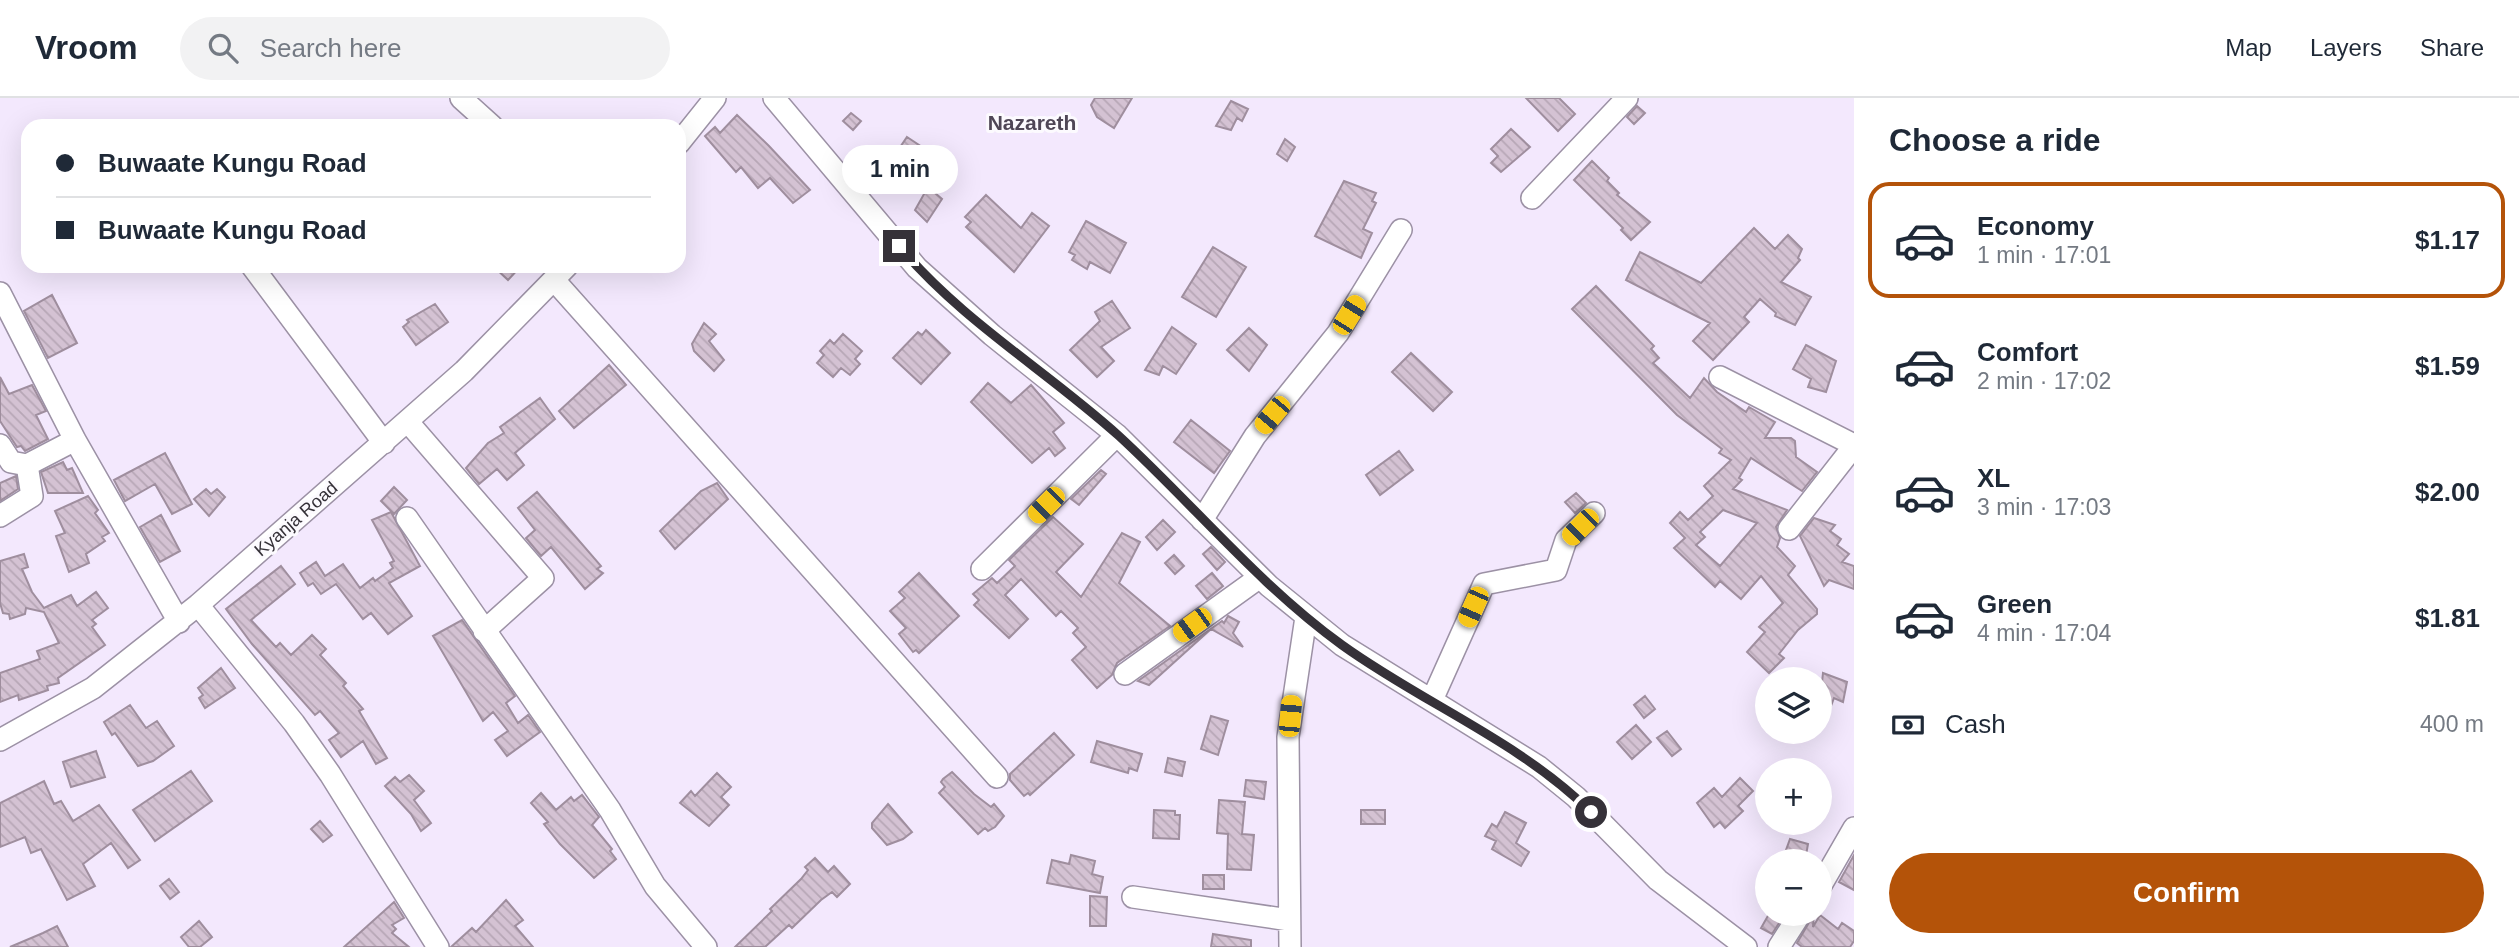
<!DOCTYPE html>
<meta charset="utf-8">
<style>
body{margin:0;font-family:Arial,sans-serif;background:#f2f2f3;color:#1f2937;height:100vh;display:flex;flex-direction:column;font-size:26px;white-space:nowrap}
*{box-sizing:border-box;margin:0}
p{font-size:23px;color:#747a83}
.icon{flex:none;width:38px;height:38px;fill:none;stroke:currentColor;stroke-width:2;stroke-linecap:round;stroke-linejoin:round}
.map{position:relative;flex:1;overflow:hidden}
.sheet{display:flex;flex-direction:column;background:#fff;width:665px}
.sheet>*{flex:none}
.guide{position:absolute;left:21px;top:21px;width:665px;height:154px;border-radius:21px;box-shadow:0 7px 28px #0002;display:grid;align-content:center;height:154px;padding:0 35px;background:#fff}
.controls{position:absolute;left:1755px;top:569px;display:grid;gap:14px}
.controls a{display:grid;place-items:center;width:77px;height:77px;border-radius:50%;background:#fff;box-shadow:0 7px 28px #0002;font-size:35px}
.end{position:absolute;width:32px;height:32px;margin:-16px;border:9px solid #353138;background:#fff;box-shadow:0 0 0 4px #fff}
.from{border-radius:50%}
.bubble{position:absolute;height:49px;border-radius:24px;background:#fff;box-shadow:0 7px 28px #0002;font-size:23px;font-weight:700;line-height:49px;text-align:center}
.car{position:absolute;width:21px;height:42px;margin:-21px -10px;border-radius:9px;box-shadow:0 0 5px 2px #0007;background:linear-gradient(#f5c518 24%,#345 0 40%,#f5c518 0 76%,#345 0 86%,#f5c518 0)}
.guide b{display:flex;align-items:center;gap:24px;height:66px;font-size:26px}
.guide b+b{border-top:2px solid #e0e1e3}
.guide i{width:18px;height:18px;background:#1f2937}
ul{padding:0;list-style:none}
li{display:flex;align-items:center;gap:21px;height:116px;margin:0 14px 10px;padding:0 21px;border:4px solid transparent;border-radius:21px}
li div{flex:1}
li b{display:block;font-size:26px}
li em{font-style:normal;font-weight:700}
li.selected{border-color:#b45309}
li>.icon{width:63px;height:63px;stroke-width:1.5}
h2{padding:0 35px;font-size:32px;line-height:84px}
.pay{display:flex;align-items:center;gap:18px;height:77px;padding:0 35px;font-size:26px}
.pay p{margin-inline-start:auto}
.cta{display:flex;gap:14px;margin-top:auto;padding:14px 35px}
.cta a{flex:1;height:80px;border-radius:42px;background:#b45309;color:#fff;font-size:28px;font-weight:700;line-height:80px;text-align:center}
header{display:flex;align-items:center;gap:42px;box-sizing:border-box;height:98px;padding:0 35px;background:#fff;border-bottom:2px solid #e0e1e3}
header strong{font-size:33px}
nav{display:flex;gap:38px;margin-inline-start:auto;font-size:24px}
.search{width:490px;height:63px;background:#f2f2f3;display:flex;align-items:center;gap:18px;box-sizing:border-box;padding:0 24px;border-radius:38px;color:#747a83;font-size:26px}
main{display:flex;flex:1;min-height:0}
.map>svg:first-child{display:block}
</style>
<header>
<strong>Vroom</strong>
<div class="search"><svg class="icon" aria-label="search" viewBox="0 0 24 24"><circle cx="10" cy="10" r="6"/><path d="M15 15l6 6"/></svg>Search here</div>
<nav><a>Map</a><a>Layers</a><a>Share</a></nav>
</header>
<main>
<div class="map">
<svg width="1854" height="849" viewBox="0 0 1854 849">
<defs>
<pattern id="building-back-hatch" width="6" height="6" patternUnits="userSpaceOnUse" patternTransform="scale(1.75)"><rect width="6" height="6" fill="#d4c2d3"/><path d="M-1 5l2 2M0 0l6 6M5-1l2 2" fill="none" stroke="#b7a7b6"/></pattern>
</defs>
<rect width="100%" height="100%" fill="#f3e8fd"/>
<path fill="url(#building-back-hatch)" stroke="#9f8e9e" stroke-width="2" fill-rule="evenodd" d="M1095,0H1132L1114,30L1097,19L1091,7Z
M1526,0H1559L1575,16L1558,33Z
M1231,3L1248,11L1242,23L1237,20L1231,32L1216,28Z
M1637,8L1645,15L1634,26L1627,19Z
M851,15L861,23L853,32L843,23Z
M737,17L769,48L810,92L793,105L770,80L758,90L741,69L736,74L705,38L715,29L720,35Z
M1511,31L1530,49L1501,74L1491,65L1498,58L1491,51Z
M907,39L928,53L901,82L886,70Z
M1285,41L1295,49L1287,63L1277,56Z
M1592,63L1609,80L1607,83L1619,95L1617,97L1650,124L1631,142L1621,132L1623,130L1574,82Z
M1344,83L1376,95L1372,103L1376,105L1363,131L1372,135L1361,160L1315,138Z
M928,89L942,101L927,124L915,112Z
M986,97L1021,130L1032,115L1049,128L1014,174L966,129L971,124L965,119Z
M1086,123L1126,145L1110,175L1090,164L1087,171L1072,162L1075,157L1069,154Z
M1754,130L1775,151L1788,137L1802,151L1798,160L1800,162L1781,184L1811,199L1795,227L1775,218L1776,215L1760,201L1744,219L1749,224L1713,262L1693,243L1710,225L1626,182L1640,154L1701,185Z
M1213,149L1246,169L1216,219L1182,199Z
M493,168H521L508,182Z
M1596,188L1654,248L1651,251L1659,260L1653,265L1690,300L1704,280L1717,294L1746,314L1749,309L1775,324L1765,340H1791L1795,343L1796,359L1817,374L1802,393L1751,360L1739,380L1742,382L1733,391L1787,412L1776,429L1780,440L1777,449L1795,468L1788,477L1817,511V516L1798,532L1779,556L1784,560L1769,575L1747,554L1765,534L1759,529L1783,505L1761,478L1741,501L1720,483L1715,489L1674,450L1685,440L1670,425L1680,414L1688,422L1713,398L1704,388L1731,362L1719,355L1722,351L1677,317L1572,211ZM1723,412L1757,425L1720,468L1696,447L1705,439L1700,434Z
M52,197L77,245L48,260L24,213Z
M1112,203L1130,230L1101,249L1114,263L1097,279L1070,252L1100,223L1095,214Z
M435,206L448,224L416,247L403,229L409,224L407,222Z
M704,225L716,236L709,243L724,262L714,273L694,253L692,246Z
M1172,229L1196,246L1176,276L1163,268L1159,277L1145,272Z
M1249,230L1267,247L1249,273L1227,252Z
M926,232L950,255L921,286L893,260L918,234L922,237Z
M843,236L862,253L855,261L860,266L850,277L841,270L833,279L817,265L824,257L820,253L830,242L834,246Z
M1806,247L1836,263L1826,294L1808,289L1811,281L1793,271Z
M1411,255L1452,294L1433,313L1392,274Z
M609,267L626,287L574,330L559,313Z
M0,279L9,296L32,287L46,313L36,317L48,341L25,353L21,348L17,349L0,323Z
M988,285L1011,305L1031,287L1064,325L1053,334L1065,350L1055,358L1049,350L1032,365L971,304Z
M540,300L555,321L515,355L524,367L507,382L497,371L479,386L466,370L488,345L504,335L500,329Z
M1191,322L1230,353L1214,375L1174,344Z
M1399,353L1413,372L1380,397L1366,377Z
M165,355L192,406L172,416L155,386L125,403L114,382Z
M63,364L67,372L72,370L83,395H48L41,374Z
M1101,372L1106,376L1079,407L1071,401Z
M16,378L18,391L0,403V385Z
M717,385L728,401L675,451L660,433L701,393Z
M394,389L407,402L394,416L381,403Z
M206,391L211,396L217,391L225,399L209,418L194,401Z
M537,394L601,468L597,471L603,475L585,491L551,449L541,458L526,440L535,432L518,410Z
M1576,395L1586,405L1575,415L1565,404Z
M88,398L98,412L95,415L109,435L102,439L105,443L86,456L89,465L69,474L56,438L65,435L55,413Z
M391,414L420,468L389,485L412,518L388,536L371,515L363,521L336,486L321,496L313,485L308,488L300,475L316,464L325,478L343,466L360,490L373,480L375,483L393,470L390,465L394,463L372,422Z
M161,417L180,453L160,464L140,429Z
M1053,419L1083,446L1056,474L1081,499L1122,435L1140,444L1119,485L1170,528L1117,565L1112,577L1097,590L1072,562L1086,549L1073,535L1078,530L1061,513L1056,518L1021,481L1005,497L1028,521L1009,540L974,507L979,502L973,496L992,480L997,485L1015,468L1009,462Z
M1814,420L1835,427L1830,433L1841,441L1837,447L1849,456L1842,464L1854,468V491L1829,482L1824,488L1800,438Z
M1163,422L1175,434L1157,452L1146,439Z
M1211,449L1225,464L1217,472L1203,456Z
M24,456L28,469L22,471L32,494L44,510L71,497L77,508L96,494L108,510L92,522L96,526L92,529L105,547L58,580L59,585L47,588L48,592L19,602L18,597L0,604V575L40,561L37,553L59,545L44,514L26,510L25,516L10,521L9,516L3,515L0,505V463Z
M1174,457L1184,468L1175,476L1165,465Z
M281,468L295,486L251,522L276,549L280,545L291,557L312,537L326,551L320,557L346,585L343,588L363,611L359,613L387,660L376,666L363,643L341,659L329,642L339,635L320,613L315,617L252,546L226,511Z
M919,475L959,518L919,555L916,552L913,554L899,536L906,530L890,513L905,500L899,494Z
M1212,475L1223,488L1207,501L1196,488Z
M1228,518L1239,524L1233,535L1243,549L1211,531L1149,587L1138,583L1222,523L1224,525Z
M462,522L515,598L506,605L518,625L528,617L540,634L507,658L495,642L508,633L493,614L483,623L433,538Z
M221,570L235,590L205,610L199,600L203,597L198,590Z
M1823,575L1847,584L1843,604L1834,600L1831,608L1820,604Z
M1645,598L1655,611L1644,620L1634,607Z
M130,607L146,630L157,623L174,648L153,663L138,668L115,635L112,637L104,624Z
M1211,618L1228,623L1218,657L1201,651Z
M1636,627L1651,644L1632,661L1617,644Z
M1667,633L1681,651L1672,658L1657,640Z
M1054,635L1074,657L1030,697L1028,695L1024,698L1010,682V676Z
M1097,643L1142,656L1137,673L1129,670L1128,675L1091,664Z
M96,653L105,679L71,689L63,664Z
M1168,660L1185,664L1182,678L1165,674Z
M191,673L212,703L155,743L133,712Z
M952,674L974,696L991,709L994,706L1004,718L995,729L988,733L985,730L978,736L939,695L945,689L941,684L943,681Z
M717,675L731,689L721,699L729,707L709,728L680,705L691,693L695,698Z
M409,677L424,693L414,702L431,725L421,733L411,716L385,688L395,679L400,684Z
M1740,680L1753,693L1738,708L1743,713L1725,730L1720,724L1714,729L1697,705L1714,690L1722,699Z
M1246,682L1266,684L1264,701L1244,698Z
M44,683L54,706L61,703L73,723L99,707L140,762L128,770L111,745L83,766L95,788L67,802L41,751L31,755L25,739L0,749V705Z
M541,695L556,712L571,699L574,703L582,697L599,719L592,727L612,751L610,753L616,761L594,780L560,746L544,726L548,724L531,705Z
M1219,702L1245,704L1242,736L1254,737L1251,772L1227,771L1228,736L1217,735Z
M888,706L912,734L903,741L887,747L872,730V725Z
M1154,712L1175,713V717H1180L1179,741L1153,740Z
M1361,712H1385V726H1361Z
M1505,714L1526,725L1516,745L1529,754L1521,768L1492,751L1496,743L1485,738L1492,726L1497,729Z
M320,723L332,737L323,744L311,731Z
M1790,741L1808,746L1805,763H1782Z
M1071,757L1095,763L1092,776L1103,779L1100,795L1047,785L1052,762L1069,766Z
M1854,757V792L1839,784Z
M815,760L828,774L834,768L850,786L837,799L832,794L821,802L792,830L789,827L765,849H735L772,813L770,811L801,781L808,772L805,769Z
M1203,777H1224V791H1203Z
M169,781L179,794L170,801L160,788Z
M1090,798L1107,799L1106,828H1090Z
M506,802L523,822L515,828L533,849H451L472,830L476,834Z
M394,804L404,820L392,827L396,831L392,835L409,849H344Z
M1769,816H1785L1772,836L1761,830Z
M1814,816L1813,829L1820,817L1838,831L1842,825L1854,833V843L1850,849H1802L1797,845Z
M199,823L212,839L200,849H189L181,839Z
M57,828L68,849H10L43,835Z
M1213,836L1251,842V849H1211Z"/>
<g fill="none" stroke-linecap="round" stroke-linejoin="round">
<defs>
<path id="minor" d="M461,0L492,28
M774,0L917,170L992,237L1117,337L1269,488L1342,547L1539,669L1576,699L1658,782L1746,849
M679,45L715,0
M1532,100L1627,0
M252,168L384,345
M554,182L997,679
M0,195L75,342L179,524
M1720,279L1854,347
M408,324L543,480L484,533
M0,347L11,364L27,367
M0,418L32,398L27,367L75,342
M407,420L610,712L655,788L706,849
M1202,422L1255,338L1338,235L1401,132
M1789,431L1854,348
M982,471L1117,337
M198,507L294,625L330,676L438,849
M1125,576L1260,479
M1432,602L1484,486L1556,472L1566,442L1594,415
M0,642L93,590L198,507L464,273L567,168
M1820,789L1854,730
M1133,799L1289,822
M1290,849L1288,639L1306,519
M1779,849L1800,816"/>
</defs>
<use href="#minor" stroke="#9c91a5" stroke-width="24"/>
<use href="#minor" stroke="#fff" stroke-width="21"/>
</g>
<g fill="none" stroke-linecap="round" stroke-linejoin="round">
<path stroke="#353138" stroke-width="9" d="M899,148C962,223 1047,273 1119,338C1194,407 1259,487 1342,547C1424,606 1519,643 1591,714"/>
</g>
<g text-anchor="middle" stroke-width="6" stroke-linejoin="round" paint-order="stroke">
<g font-size="18" fill="#353138" stroke="#fcfafe">
<text transform="translate(296 421) rotate(-41)" y="6">Kyanja Road</text>
</g>
<g font-size="21" font-weight="bold" fill="#4f4656" stroke="#fcfafe">
<text x="1032" y="32">Nazareth</text>
</g>
</g>
</svg>
<div class="controls">
<a><svg class="icon" aria-label="layers" viewBox="0 0 24 24"><path d="M12 4l9 5-9 5-9-5zM3 14l9 5 9-5"/></svg></a>
<a>+</a>
<a>−</a>
</div>
<i class="end from" style="left:1591px;top:714px"></i>
<i class="end" style="left:899px;top:148px"></i>
<div class="bubble" style="left:842px;top:47px;width:116px">1 min</div>
<i class="car" style="left:1349px;top:217px;rotate:32deg"></i>
<i class="car" style="left:1272px;top:317px;rotate:220deg"></i>
<i class="car" style="left:1046px;top:407px;rotate:225deg"></i>
<i class="car" style="left:1580px;top:429px;rotate:225deg"></i>
<i class="car" style="left:1473px;top:509px;rotate:204deg"></i>
<i class="car" style="left:1192px;top:527px;rotate:234deg"></i>
<i class="car" style="left:1290px;top:618px;rotate:5deg"></i>
<div class="guide">
<b><i class="from"></i>Buwaate Kungu Road</b>
<b><i></i>Buwaate Kungu Road</b>
</div>
</div>
<section class="sheet">
<h2>Choose a ride</h2>
<ul>
<li class="selected"><svg class="icon" aria-label="car" viewBox="0 0 24 24"><path d="M5 17H2v-5l4-1 3-4h7l3 4 3 1v5h-3M9 17h6M6 11h13"/><circle cx="7" cy="17" r="2"/><circle cx="17" cy="17" r="2"/></svg><div><b>Economy</b><p>1 min · 17:01</p></div><em>$1.17</em></li>
<li><svg class="icon" aria-label="car" viewBox="0 0 24 24"><path d="M5 17H2v-5l4-1 3-4h7l3 4 3 1v5h-3M9 17h6M6 11h13"/><circle cx="7" cy="17" r="2"/><circle cx="17" cy="17" r="2"/></svg><div><b>Comfort</b><p>2 min · 17:02</p></div><em>$1.59</em></li>
<li><svg class="icon" aria-label="car" viewBox="0 0 24 24"><path d="M5 17H2v-5l4-1 3-4h7l3 4 3 1v5h-3M9 17h6M6 11h13"/><circle cx="7" cy="17" r="2"/><circle cx="17" cy="17" r="2"/></svg><div><b>XL</b><p>3 min · 17:03</p></div><em>$2.00</em></li>
<li><svg class="icon" aria-label="car" viewBox="0 0 24 24"><path d="M5 17H2v-5l4-1 3-4h7l3 4 3 1v5h-3M9 17h6M6 11h13"/><circle cx="7" cy="17" r="2"/><circle cx="17" cy="17" r="2"/></svg><div><b>Green</b><p>4 min · 17:04</p></div><em>$1.81</em></li>
</ul>
<div class="pay"><svg class="icon" aria-label="cash" viewBox="0 0 24 24"><path d="M3 7h18v10H3z"/><circle cx="12" cy="12" r="2"/></svg>Cash<p>400 m</p></div>
<div class="cta"><a>Confirm</a></div>
</section>
</main>
